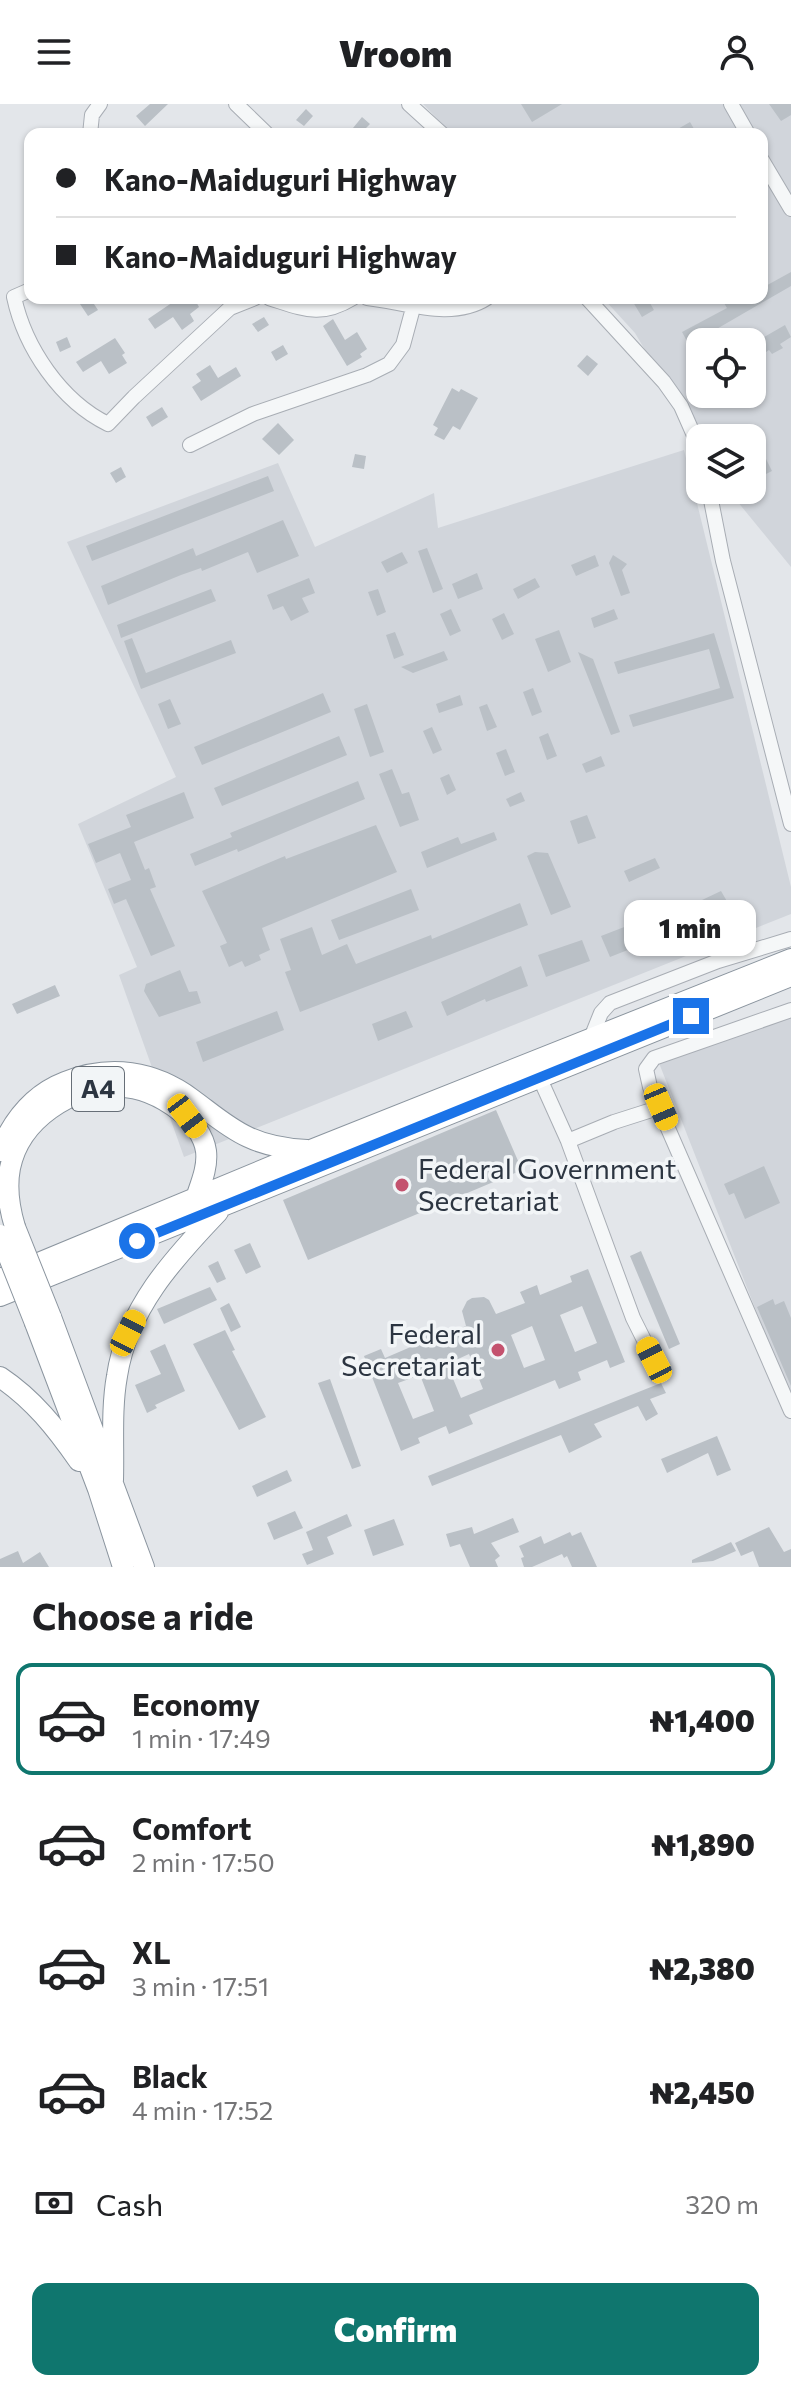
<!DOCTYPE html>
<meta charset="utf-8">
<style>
body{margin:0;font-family:Commissioner,sans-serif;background:#f6f6f6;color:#202124;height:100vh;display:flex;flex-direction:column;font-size:30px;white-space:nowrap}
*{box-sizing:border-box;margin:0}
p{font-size:26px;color:#757577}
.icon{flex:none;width:44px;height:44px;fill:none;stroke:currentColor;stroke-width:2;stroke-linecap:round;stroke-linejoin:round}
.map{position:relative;height:1463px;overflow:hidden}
.details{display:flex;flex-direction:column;background:#fff;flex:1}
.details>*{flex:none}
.banner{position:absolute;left:24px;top:24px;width:744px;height:176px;border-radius:16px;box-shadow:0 2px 6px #0004;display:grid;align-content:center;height:176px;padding:0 32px;background:#fff}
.buttons{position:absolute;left:686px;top:224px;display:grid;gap:16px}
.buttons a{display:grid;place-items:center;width:80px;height:80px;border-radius:16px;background:#fff;box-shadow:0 2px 6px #0004;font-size:40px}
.end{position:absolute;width:36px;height:36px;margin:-18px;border:10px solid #1a73e8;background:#fff;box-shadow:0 0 0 4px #fff}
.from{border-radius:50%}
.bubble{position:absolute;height:56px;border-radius:16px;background:#fff;box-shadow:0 2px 6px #0004;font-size:26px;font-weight:800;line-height:56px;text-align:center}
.car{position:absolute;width:24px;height:48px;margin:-24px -12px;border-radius:10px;box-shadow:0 0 6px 2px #0007;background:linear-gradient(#f5c518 24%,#345 0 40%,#f5c518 0 76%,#345 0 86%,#f5c518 0)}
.banner b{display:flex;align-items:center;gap:28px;height:76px;font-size:30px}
.banner b+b{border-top:2px solid #e0e0e0}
.banner i{width:20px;height:20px;background:#202124}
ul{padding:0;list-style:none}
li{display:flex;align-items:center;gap:24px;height:112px;margin:0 16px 12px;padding:0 16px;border:4px solid transparent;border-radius:16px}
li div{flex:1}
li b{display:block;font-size:30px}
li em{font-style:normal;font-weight:800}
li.on{border-color:#0f766e}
li>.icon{width:72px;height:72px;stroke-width:1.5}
h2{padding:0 32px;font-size:36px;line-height:96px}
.pay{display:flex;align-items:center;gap:20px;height:88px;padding:0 32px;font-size:30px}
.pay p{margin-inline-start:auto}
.button{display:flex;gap:16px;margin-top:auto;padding:16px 32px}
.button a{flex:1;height:92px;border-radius:16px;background:#0f766e;color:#fff;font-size:32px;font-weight:800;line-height:92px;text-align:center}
header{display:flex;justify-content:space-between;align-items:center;height:104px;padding:0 32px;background:#fff;font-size:36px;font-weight:800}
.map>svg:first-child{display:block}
</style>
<header><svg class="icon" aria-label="menu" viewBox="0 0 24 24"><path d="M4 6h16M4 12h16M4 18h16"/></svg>Vroom<svg class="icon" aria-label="person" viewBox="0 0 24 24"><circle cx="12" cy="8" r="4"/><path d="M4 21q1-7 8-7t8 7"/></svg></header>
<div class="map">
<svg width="791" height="1463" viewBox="0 0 791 1463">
<rect width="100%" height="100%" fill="#e3e6ea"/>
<path fill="#d1d5db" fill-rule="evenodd" d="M423,0H791V463L728,386H752V334H700V339L635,229L603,194H762V30H452ZM700,238H752V290H700Z
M684,346L791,783V810L184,1053L119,871L137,863L78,720L176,673L67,438L278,359L315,443L434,389L438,424Z
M791,912V1296L659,959Z"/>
<path fill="#bac0c6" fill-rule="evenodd" d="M150,0H168L145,22L136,12Z
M521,0H562L532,18Z
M769,0H791V11L781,17Z
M306,5L313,12L304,22L296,16Z
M362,13L370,20L360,30L353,24Z
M690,18L697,30H669Z
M791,168V182L689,241L682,228L727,204L721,194H762V184Z
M76,194H90L98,206L88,212Z
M179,194H194L199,203L190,210L194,217L182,226L173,213L155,225L148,215Z
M640,194H647L654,206L642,213L633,198Z
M264,213L269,221L258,228L252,220Z
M333,215L345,236L357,228L367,245L360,250L362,253L347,262L323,222Z
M785,221L791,233L780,240L783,244L772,250L769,246L757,254L752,247V240Z
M67,233L71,243L60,248L56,238Z
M115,234L125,249L122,251L127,259L109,270L101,257L83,268L76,258Z
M283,241L288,250L276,257L271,248Z
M587,251L598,260L588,272L577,262Z
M210,261L218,274L236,263L241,272L201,297L192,283L201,277L196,270Z
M452,284L459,288L461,285L478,294L460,326L453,322L444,336L434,331L438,324L433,321Z
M162,303L168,313L152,323L146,313Z
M278,319L294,336L279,351L262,335Z
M752,327L772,367L762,372L752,352Z
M355,350L366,352L364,365L352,363Z
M121,363L126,373L116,379L110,369Z
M268,372L274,387L92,457L86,442Z
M283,416L299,452L257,469L248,448L202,467L201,464L181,471L108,501L101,482L193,444L196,452Z
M427,444L443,485L433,489L418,447Z
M402,448L408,459L387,469L381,458Z
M595,451L599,462L576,472L571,461Z
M613,451L627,460L622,466L630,489L621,492L609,459Z
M477,469L483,485L458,495L452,480Z
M309,474L315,489L302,494L309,508L291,517L283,502L273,506L267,491Z
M535,474L540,483L518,495L513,485Z
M211,485L216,497L121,534L117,521Z
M378,485L386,508L377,512L368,488Z
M451,505L461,527L450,532L440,510Z
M614,505L618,515L594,524L591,514Z
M504,509L514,530L502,536L492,515Z
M559,526L571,558L548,568L535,535Z
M395,528L404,551L394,555L386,531Z
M714,529L734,594L633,623L629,611L720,584L709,545L618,570L614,558Z
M132,534L146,569L231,536L236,549L141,585L124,537Z
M444,547L448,556L413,569L401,563Z
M578,548L593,555L620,628L611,631Z
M533,584L542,608L532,612L523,588Z
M323,589L331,608L202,661L194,643Z
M460,591L463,601L439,609L436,600Z
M170,595L181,620L168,625L158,600Z
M367,600L384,648L370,653L354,605Z
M487,600L497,623L487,627L479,603Z
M432,623L442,646L433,650L423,627Z
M548,629L557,652L547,656L539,633Z
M339,632L347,651L222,702L214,684Z
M506,645L515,668L505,672L496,649Z
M601,652L605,662L586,669L582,660Z
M392,665L402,690L409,688L419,716L400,723L379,670Z
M449,670L456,686L447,691L440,674Z
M358,677L365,695L238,748L237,745L195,762L190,750L232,733L230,729Z
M184,688L194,714L134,738L145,766L149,764L156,783L150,785L175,842L151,852L126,795L114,800L108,785L131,776L120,749L96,759L88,740L131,723L126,711Z
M521,688L525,697L510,703L506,695Z
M587,711L596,734L578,740L570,717Z
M376,721L397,768L262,824L270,846L259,851L261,856L245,863L242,857L229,863L220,842L227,839L202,787L285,752L286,755Z
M494,728L497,736L427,764L421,748L458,733L461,740Z
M535,748L548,749L571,803L551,811L527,752Z
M655,754L660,764L629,778L624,767Z
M411,785L419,806L339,836L331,816Z
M721,787L732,806L711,815L702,796Z
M520,799L528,821L300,908L285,868L291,866L280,835L312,823L322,851L347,840L356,860L431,831L432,835Z
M645,815L653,836L610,853L601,832Z
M582,836L590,857L546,873L538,851Z
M521,862L528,882L486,898L485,895L447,912L441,898Z
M180,866L189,888L197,887L201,899L159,913L144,887L146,880Z
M55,881L60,892L17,910L12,900Z
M277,907L284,926L203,958L196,938Z
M406,907L413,923L378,937L372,920Z
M496,1006L522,1066L308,1156L283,1096Z
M764,1062L780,1099L745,1115L734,1089L729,1091L724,1080Z
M250,1139L261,1163L246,1170L234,1146Z
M641,1147L680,1240L669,1245L630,1152Z
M218,1157L226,1175L217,1179L208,1162Z
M588,1165L625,1258L610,1264L607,1256L578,1268L581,1276L559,1285L555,1276L469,1311L473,1320L449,1330L446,1322L418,1334L420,1339L401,1347L372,1273L367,1271L368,1263L364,1252L381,1245L385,1254L413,1242L410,1233L430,1225L433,1235L466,1222L462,1207L467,1197L472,1194L484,1193L489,1196L496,1210L525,1199L520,1188L537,1181L540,1191L572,1178L570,1172ZM582,1202L597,1239L575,1248L560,1211ZM532,1222L545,1256L524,1264L511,1231ZM469,1250L483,1285L461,1294L447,1260ZM420,1271L434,1307L413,1315L398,1279Z
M210,1183L217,1196L164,1220L157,1205Z
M773,1195L775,1201L784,1197L791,1214V1282L757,1203Z
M229,1199L241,1223L231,1228L220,1204Z
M225,1226L235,1246L232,1247L266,1313L239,1326L193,1240Z
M165,1240L185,1287L155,1301L157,1304L147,1309L135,1281L161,1270L150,1247Z
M330,1275L361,1362L352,1365L318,1279Z
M661,1279L666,1289L650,1295L658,1310L646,1317L638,1302L594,1320L602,1333L569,1349L561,1331L432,1382L428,1372Z
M717,1332L731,1366L717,1372L708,1349L667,1369L661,1355Z
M287,1366L292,1377L257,1393L252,1382Z
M295,1407L303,1424L274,1436L267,1419Z
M347,1410L352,1422L327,1433L334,1450L307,1461L302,1450L313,1446L306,1428Z
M513,1414L519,1428L491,1439L500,1452L495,1456L498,1463H470L460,1440L450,1443L446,1430L472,1423L474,1430Z
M394,1415L404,1441L373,1452L364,1426Z
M769,1423L784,1448L791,1445V1463H759L753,1447L741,1452L735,1439Z
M570,1428L572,1432L581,1428L597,1463H572L567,1452L564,1454L562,1450L532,1463H524L521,1454L524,1453L519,1442L541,1432L544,1440Z
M731,1438L736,1447L713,1457L692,1459V1456Z
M18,1447L23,1459L40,1448L49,1463H0V1455Z"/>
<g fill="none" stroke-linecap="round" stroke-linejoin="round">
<defs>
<path id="minor" d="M236,0L267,30
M409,0L442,30
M731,0L748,30
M90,30L92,11L100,0
M762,56L791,105
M30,186L14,193C25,244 61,297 108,320L134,293L230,204L255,194
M269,194C304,205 320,214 353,194
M367,194C405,198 452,217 487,194
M587,194L664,278L681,302L700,345
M190,341L253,310L367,271L389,260L403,241L413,204
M709,386L723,457L791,720
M791,906L654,954L646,965L650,983L791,1307
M591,934L601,909L610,899L718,857L791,835
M537,968L568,1037L633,1214L654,1256
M568,1037L614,1018L661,1003"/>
<path id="highway" d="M0,1047C13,1016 34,990 65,978C110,960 154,967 192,995C210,1008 228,1024 248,1033C267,1042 287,1045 307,1046
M15,1123C9,1103 6,1085 10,1064C20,1015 71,982 119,983C142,983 162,993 180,1007C192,1016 204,1032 206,1047C208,1063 201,1079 196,1094
M0,1175L311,1046L791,855
M0,1192L791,872
M51,1213L144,1463
M35,1219L98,1385L123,1463
M0,1273C33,1295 56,1324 79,1357
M113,1376C114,1342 111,1305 117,1272C127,1205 173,1155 218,1108"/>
</defs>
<use href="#minor" stroke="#a8adb4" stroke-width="16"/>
<use href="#highway" stroke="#8b959f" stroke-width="22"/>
<use href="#minor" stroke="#f5f7f8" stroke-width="14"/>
<use href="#highway" stroke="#fff" stroke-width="20"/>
<defs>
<path id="highway-bridge" d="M15,1123L51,1213
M0,1131L35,1219"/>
</defs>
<use href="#highway-bridge" stroke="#8b959f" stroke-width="22" stroke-linecap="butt"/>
<use href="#highway-bridge" stroke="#fff" stroke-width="20"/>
</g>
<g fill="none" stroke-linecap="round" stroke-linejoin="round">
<path stroke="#1a73e8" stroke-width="10" d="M137,1137L691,912"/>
</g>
<g fill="#c4526e" stroke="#f2f5f7" stroke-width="3">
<circle cx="402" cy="1081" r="8"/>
<circle cx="498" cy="1246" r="8"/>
</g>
<g text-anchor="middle" stroke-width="7" stroke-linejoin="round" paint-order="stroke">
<rect fill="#f2f5f7" stroke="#676f78" stroke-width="2" x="72" y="963" width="52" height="44" rx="6"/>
<g font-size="26" font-weight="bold" fill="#2c3541">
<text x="98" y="994">A4</text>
</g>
<g font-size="28" fill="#2c3541" stroke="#f2f5f7" text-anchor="start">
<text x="418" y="1075">Federal Government<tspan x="418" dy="32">Secretariat</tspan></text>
<text x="482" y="1240" text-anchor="end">Federal<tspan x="482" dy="32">Secretariat</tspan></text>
</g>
</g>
</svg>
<div class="buttons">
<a><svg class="icon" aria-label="locate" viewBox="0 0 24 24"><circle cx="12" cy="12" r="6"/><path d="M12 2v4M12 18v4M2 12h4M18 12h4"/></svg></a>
<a><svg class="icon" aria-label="layers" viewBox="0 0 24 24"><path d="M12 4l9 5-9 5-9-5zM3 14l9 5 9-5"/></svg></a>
</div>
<i class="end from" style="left:137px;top:1137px"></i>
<i class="end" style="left:691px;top:912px"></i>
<div class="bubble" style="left:624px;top:796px;width:132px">1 min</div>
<i class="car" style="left:661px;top:1003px;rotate:157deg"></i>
<i class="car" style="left:187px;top:1012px;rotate:143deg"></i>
<i class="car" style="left:128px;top:1229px;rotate:27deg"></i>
<i class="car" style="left:654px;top:1256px;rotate:333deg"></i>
<div class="banner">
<b><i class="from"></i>Kano-Maiduguri Highway</b>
<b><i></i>Kano-Maiduguri Highway</b>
</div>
</div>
<section class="details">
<h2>Choose a ride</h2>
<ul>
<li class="on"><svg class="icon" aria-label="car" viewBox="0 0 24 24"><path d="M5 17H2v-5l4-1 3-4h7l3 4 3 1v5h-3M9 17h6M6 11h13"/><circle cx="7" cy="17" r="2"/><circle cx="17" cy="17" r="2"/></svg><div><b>Economy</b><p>1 min · 17:49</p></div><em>₦1,400</em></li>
<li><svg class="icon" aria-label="car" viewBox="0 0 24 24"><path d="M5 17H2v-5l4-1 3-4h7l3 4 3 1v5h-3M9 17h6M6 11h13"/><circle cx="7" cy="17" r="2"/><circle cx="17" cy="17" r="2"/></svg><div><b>Comfort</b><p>2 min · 17:50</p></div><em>₦1,890</em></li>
<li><svg class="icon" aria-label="car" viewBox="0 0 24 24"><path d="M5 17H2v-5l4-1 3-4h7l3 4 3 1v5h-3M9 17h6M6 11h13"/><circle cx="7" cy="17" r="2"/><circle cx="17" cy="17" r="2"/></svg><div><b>XL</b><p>3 min · 17:51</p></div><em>₦2,380</em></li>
<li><svg class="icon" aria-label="car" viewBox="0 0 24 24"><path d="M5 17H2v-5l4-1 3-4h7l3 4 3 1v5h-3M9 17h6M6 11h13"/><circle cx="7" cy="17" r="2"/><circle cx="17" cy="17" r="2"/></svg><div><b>Black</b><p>4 min · 17:52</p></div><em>₦2,450</em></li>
</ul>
<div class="pay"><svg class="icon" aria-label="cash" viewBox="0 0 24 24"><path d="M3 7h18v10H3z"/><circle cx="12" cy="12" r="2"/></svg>Cash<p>320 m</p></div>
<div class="button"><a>Confirm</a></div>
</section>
